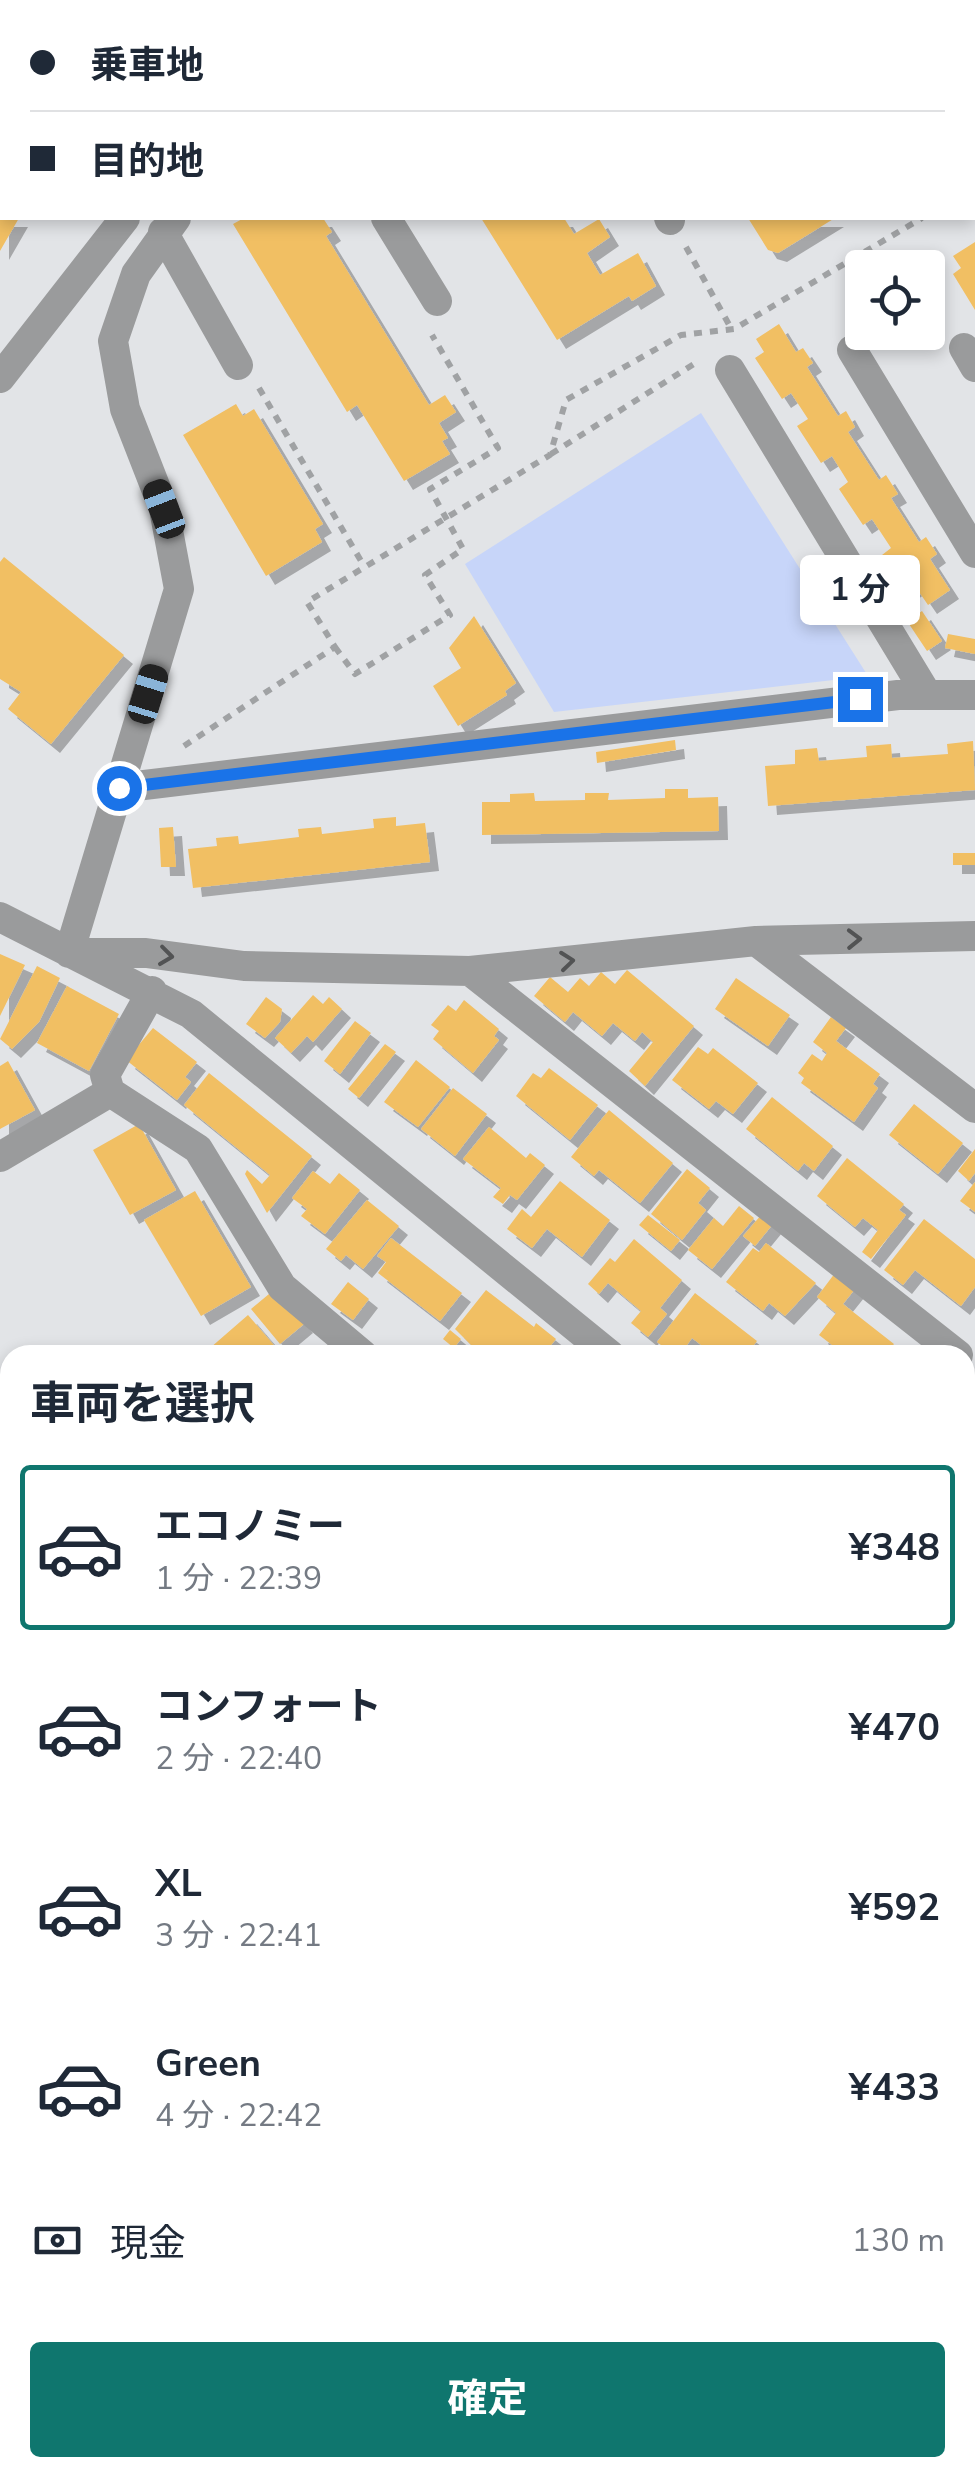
<!DOCTYPE html>
<html lang="ja">
<meta charset="utf-8">
<style>
body{margin:0;font-family:"Nunito Sans","Noto Sans JP",sans-serif;background:#f6f6f7;color:#1f2937;height:100vh;display:flex;flex-direction:column;font-size:38px;white-space:nowrap}
*{box-sizing:border-box;margin:0}
p{font-size:32px;color:#747a83}
.icon{flex:none;width:55px;height:55px;fill:none;stroke:currentColor;stroke-width:2;stroke-linecap:round;stroke-linejoin:round}
.map{position:relative;flex:1;overflow:hidden}
.side{position:absolute;left:0px;top:1345px;width:975px;height:1132px;display:flex;flex-direction:column;background:#fff;border-radius:30px 30px 0 0;box-shadow:0 5px 15px #0003}
.side>*{flex:none}
.guide{position:absolute;left:0px;top:0px;width:975px;height:220px;box-shadow:0 5px 15px #0003;display:grid;align-content:center;height:220px;padding:0 30px;background:#fff}
.buttons{position:absolute;left:845px;top:250px;display:grid;gap:20px}
.buttons a{display:grid;place-items:center;width:100px;height:100px;border-radius:10px;background:#fff;box-shadow:0 5px 15px #0003;font-size:50px}
.end{position:absolute;width:45px;height:45px;margin:-22px;border:12px solid #1a73e8;background:#fff;box-shadow:0 0 0 5px #fff}
.from{border-radius:50%}
.bubble{position:absolute;height:70px;border-radius:10px;background:#fff;box-shadow:0 5px 15px #0003;font-size:32px;font-weight:700;line-height:70px;text-align:center}
.car{position:absolute;width:30px;height:60px;margin:-30px -15px;border-radius:12px;box-shadow:0 0 8px 2px #0007;background:linear-gradient(#222 24%,#8ab4d8 0 40%,#222 0 76%,#8ab4d8 0 86%,#222 0)}
.guide b{display:flex;align-items:center;gap:35px;height:95px;font-size:38px}
.guide b+b{border-top:2px solid #e0e1e3}
.guide i{width:25px;height:25px;background:#1f2937}
ul{padding:0;list-style:none}
li{display:flex;align-items:center;gap:30px;height:165px;margin:0 20px 15px;padding:0 10px;border:5px solid transparent;border-radius:10px}
li div{flex:1}
li b{display:block;font-size:38px}
li em{font-style:normal;font-weight:700}
li.on{border-color:#0f766e}
li>.icon{width:90px;height:90px;stroke-width:1.5}
h2{padding:0 30px;font-size:45px;line-height:120px}
.pay{display:flex;align-items:center;gap:25px;height:110px;padding:0 30px;font-size:38px}
.pay p{margin-inline-start:auto}
.button{display:flex;gap:20px;margin-top:auto;padding:20px 30px}
.button a{flex:1;height:115px;border-radius:10px;background:#0f766e;color:#fff;font-size:40px;font-weight:700;line-height:115px;text-align:center}
.map>svg:first-child{display:block}
</style>
<div class="map">
<svg width="975" height="2477" viewBox="0 0 975 2477">
<defs>
<filter id="shadow"><feDropShadow dx="9" dy="9" stdDeviation="0" flood-color="#0004"/></filter>
</defs>
<rect width="100%" height="100%" fill="#e2e4e7"/>
<path fill="#c7d5f9" d="M701,413L868,676L554,712L465,564Z
M0,1897L10,1905V2242L0,2239Z"/>
<path fill="#f1bf64" filter="url(#shadow)" d="M0,218H19L0,251Z
M244,218H323L332,232L326,236L429,405L445,395L456,412L439,423L448,438L442,441L450,454L404,481L357,405L347,412L233,224Z
M481,218H564L574,234L599,219L610,237L587,253L600,275L638,253L656,286L632,301L629,296L557,340Z
M748,218H835L778,253L768,250Z
M975,242V310L953,274L961,268L953,256Z
M779,324L796,352L803,348L813,363L807,367L838,416L846,411L855,427L848,432L879,480L886,475L898,494L891,498L919,542L926,537L937,554L930,559L950,590L928,605L915,586L906,592L882,555L891,548L872,519L863,525L839,489L848,482L832,456L821,463L797,426L808,419L791,393L782,399L755,358L764,352L756,339Z
M236,404L243,416L254,409L323,524L315,529L322,542L266,576L183,435Z
M4,557L124,655L51,744L8,709L21,692L0,679V562Z
M922,611L942,641L927,651L907,621Z
M474,616L516,683L505,691L507,695L458,726L433,686L461,668L449,648Z
M948,634L975,639V654L945,648Z
M675,740L676,750L597,763L596,752Z
M973,741L975,790L768,806L765,766L795,764V750L817,748L819,761L867,757L866,746L891,744L892,758L948,754L947,744Z
M665,789H688V798L718,797L719,831L482,835V802H510V794L534,793L535,801L585,800V793H609L608,800L665,798Z
M396,817V826L425,823L430,862L193,888L188,849L217,846L216,838L238,836L239,844L299,837L298,829L321,827L322,834L374,828L373,819Z
M173,827L176,867H161L159,828Z
M953,853H975V865H953Z
M0,954L25,965L0,1016Z
M37,966L60,978L39,1022L12,1049L0,1039Z
M627,970L694,1026L645,1086L629,1071L653,1042L642,1032L635,1041L613,1023L602,1036L573,1012L565,1022L534,996L550,977L568,992L580,978L589,986L601,972L615,984Z
M736,978L790,1015L768,1046L715,1009Z
M67,986L119,1014L89,1071L37,1043Z
M313,995L323,1004L329,997L342,1009L313,1042L307,1036L291,1053L275,1038Z
M266,997L282,1009L280,1022L265,1038L246,1024Z
M464,1000L499,1029L494,1036L499,1040L473,1073L433,1039L439,1031L431,1025L448,1005L456,1011Z
M831,1017L846,1028L836,1041L880,1074L873,1084L878,1088L854,1122L801,1083L804,1078L798,1073L812,1054L822,1061L827,1053L813,1042Z
M355,1021L371,1033L340,1074L324,1061Z
M153,1028L197,1062L185,1077L191,1082L177,1100L126,1060Z
M385,1044L396,1052L359,1098L348,1089Z
M698,1047L708,1054L713,1048L758,1083L733,1114L716,1101L709,1109L672,1080Z
M416,1060L450,1087L418,1127L384,1102Z
M8,1061L35,1110L0,1129V1066Z
M549,1068L598,1105L570,1140L516,1096L533,1073L541,1078Z
M209,1073L312,1156L267,1213L245,1174L247,1170L262,1184L270,1175L184,1105Z
M453,1088L487,1114L455,1156L421,1129Z
M772,1097L833,1146L814,1171L804,1163L798,1171L746,1129Z
M914,1104L963,1143L938,1174L889,1135Z
M609,1110L673,1163L640,1203L599,1170L594,1176L571,1157Z
M139,1124L176,1190L130,1215L93,1150Z
M489,1127L526,1158L530,1153L545,1165L517,1200L510,1195L503,1204L493,1197L501,1188L463,1159Z
M975,1149V1173L969,1181L958,1171Z
M847,1158L904,1204L899,1210L906,1215L871,1259L862,1252L878,1230L863,1218L855,1227L817,1196Z
M687,1169L710,1188L698,1203L706,1210L682,1240L651,1214Z
M313,1171L330,1184L339,1173L360,1190L325,1234L301,1216L307,1209L292,1198Z
M560,1181L610,1220L582,1257L547,1229L532,1248L507,1229L522,1209L531,1217Z
M975,1182V1212L960,1201Z
M195,1191L251,1287L201,1316L144,1220Z
M367,1200L399,1226L363,1269L346,1255L341,1261L326,1249Z
M739,1206L754,1218L712,1269L688,1250L714,1218L723,1226Z
M762,1214L773,1224L755,1246L743,1236Z
M648,1215L680,1240L671,1251L639,1225Z
M924,1219L975,1259V1287L961,1306L915,1270L903,1285L884,1270Z
M391,1238L462,1293L440,1321L378,1273L386,1262L377,1256Z
M634,1239L682,1280L660,1308L667,1314L648,1337L631,1323L641,1311L608,1283L599,1294L588,1284L610,1258L615,1262Z
M766,1243L816,1283L785,1316L769,1303L763,1311L726,1282L753,1248L759,1252Z
M835,1273L855,1289L843,1304L894,1344L885,1355H845L819,1335L836,1313L817,1297Z
M348,1282L369,1299L353,1320L331,1304Z
M275,1289L304,1324L280,1344L251,1309Z
M486,1290L534,1327L536,1323L556,1339L543,1355H527L517,1348L511,1355H481L455,1329Z
M695,1293L757,1341L746,1355H714L692,1338L680,1355H674L657,1342Z
M248,1315L279,1351L216,1355L210,1348Z
M450,1330L461,1339L454,1348L443,1339Z
M965,1409L975,1419L965,1432Z
M10,1426V1469L0,1455V1434Z
M10,1474V1494L0,1481Z
M0,1560L10,1574V1615L0,1622Z
M975,1571V1593L965,1585Z
M10,1635V1659L0,1644Z
M0,1658L10,1672V1715L5,1719L0,1712Z
M965,1735L975,1743V1781L965,1793Z
M975,1792V1820L965,1812V1804Z
M965,1839L975,1847V1895L965,1888Z
M965,1971L975,1979L965,1995Z
M975,2004V2070L965,2062V2016Z
M970,2093L975,2097V2151L965,2143V2099Z
M975,2223V2254L965,2246V2236Z
M0,2276L10,2280V2342L0,2338Z
M975,2337V2370L965,2362V2350Z
M0,2363L10,2367L11,2468L8,2477H0Z
M975,2458V2477H961Z
M96,2468H111L109,2477H95Z
M123,2468H167L165,2477H141L122,2472Z
M196,2468L211,2475L219,2468L235,2477H190Z
M270,2468H310L305,2477H264Z
M324,2468H339L356,2477H319Z
M513,2468H568L560,2477H525Z
M883,2468H958L951,2477H885L879,2473Z"/>
<g fill="none" stroke-linecap="round" stroke-linejoin="round">
<path stroke="#a0a2a4" stroke-width="6" stroke-dasharray="8 8" stroke-linecap="butt" d="M972,187L975,186
M686,247L732,330
M259,388L364,566
M551,454L697,362
M335,647L355,674L450,615L425,575L463,549L430,489L498,448L432,335
M184,746L335,647L307,602L550,455L566,400L681,335L734,329L922,218
M965,2073L975,2076
M965,2285L975,2273"/>
<path stroke="#9a9b9c" stroke-width="30" d="M541,0L542,2
M808,0L809,2
M916,0L917,2
M256,2L257,0
M403,2L407,0
M0,104L2,106
M972,109L975,113
M386,218L437,301
M669,218L670,220
M163,232L238,365
M964,348L975,367
M852,350L975,553
M730,370L926,693
M0,378L125,218
M119,788L898,695H975
M0,917L191,1014L610,1355
M756,941L975,1108
M69,953H146L244,966L470,971L756,941L975,936
M69,953L179,589L164,509L125,409L113,341L136,274L176,218
M470,971L958,1355
M152,991L105,1075L110,1092L198,1149L282,1287L363,1355
M0,1157L110,1092
M0,1524L10,1534
M965,1636L975,1644
M0,1784L10,1771
M965,1937L975,1945
M965,2187L975,2195
M0,2262L10,2265
M965,2440L975,2447
M437,2468L454,2477
M792,2468L804,2477
M749,2477L756,2468"/>
</g>
<defs><path id="oneway-chevron" d="M-2-3.5L2.5 0L-2 3.5" fill="none" stroke-width="1.6" stroke-linecap="round" stroke-linejoin="round" transform="scale(2.5)"/></defs>
<g stroke="#525354">
<use href="#oneway-chevron" transform="translate(854 939) rotate(-1)"/>
<use href="#oneway-chevron" transform="translate(166 956) rotate(7)"/>
<use href="#oneway-chevron" transform="translate(567 961) rotate(-6)"/>
</g>
<g fill="none" stroke-linecap="round" stroke-linejoin="round">
<path stroke="#1a73e8" stroke-width="12" d="M119,788L860,699"/>
</g>
</svg>
<div class="buttons">
<a><svg class="icon" aria-label="locate" viewBox="0 0 24 24"><circle cx="12" cy="12" r="6"/><path d="M12 2v4M12 18v4M2 12h4M18 12h4"/></svg></a>
</div>
<i class="end from" style="left:119px;top:788px"></i>
<i class="end" style="left:860px;top:699px"></i>
<div class="bubble" style="left:800px;top:555px;width:120px">1 分</div>
<i class="car" style="left:164px;top:509px;rotate:339deg"></i>
<i class="car" style="left:148px;top:694px;rotate:17deg"></i>
<div class="guide">
<b><i class="from"></i>乗車地</b>
<b><i></i>目的地</b>
</div>
<section class="side">
<h2>車両を選択</h2>
<ul>
<li class="on"><svg class="icon" aria-label="car" viewBox="0 0 24 24"><path d="M5 17H2v-5l4-1 3-4h7l3 4 3 1v5h-3M9 17h6M6 11h13"/><circle cx="7" cy="17" r="2"/><circle cx="17" cy="17" r="2"/></svg><div><b>エコノミー</b><p>1 分 · 22:39</p></div><em>¥348</em></li>
<li><svg class="icon" aria-label="car" viewBox="0 0 24 24"><path d="M5 17H2v-5l4-1 3-4h7l3 4 3 1v5h-3M9 17h6M6 11h13"/><circle cx="7" cy="17" r="2"/><circle cx="17" cy="17" r="2"/></svg><div><b>コンフォート</b><p>2 分 · 22:40</p></div><em>¥470</em></li>
<li><svg class="icon" aria-label="car" viewBox="0 0 24 24"><path d="M5 17H2v-5l4-1 3-4h7l3 4 3 1v5h-3M9 17h6M6 11h13"/><circle cx="7" cy="17" r="2"/><circle cx="17" cy="17" r="2"/></svg><div><b>XL</b><p>3 分 · 22:41</p></div><em>¥592</em></li>
<li><svg class="icon" aria-label="car" viewBox="0 0 24 24"><path d="M5 17H2v-5l4-1 3-4h7l3 4 3 1v5h-3M9 17h6M6 11h13"/><circle cx="7" cy="17" r="2"/><circle cx="17" cy="17" r="2"/></svg><div><b>Green</b><p>4 分 · 22:42</p></div><em>¥433</em></li>
</ul>
<div class="pay"><svg class="icon" aria-label="cash" viewBox="0 0 24 24"><path d="M3 7h18v10H3z"/><circle cx="12" cy="12" r="2"/></svg>現金<p>130 m</p></div>
<div class="button"><a>確定</a></div>
</section>
</div>
